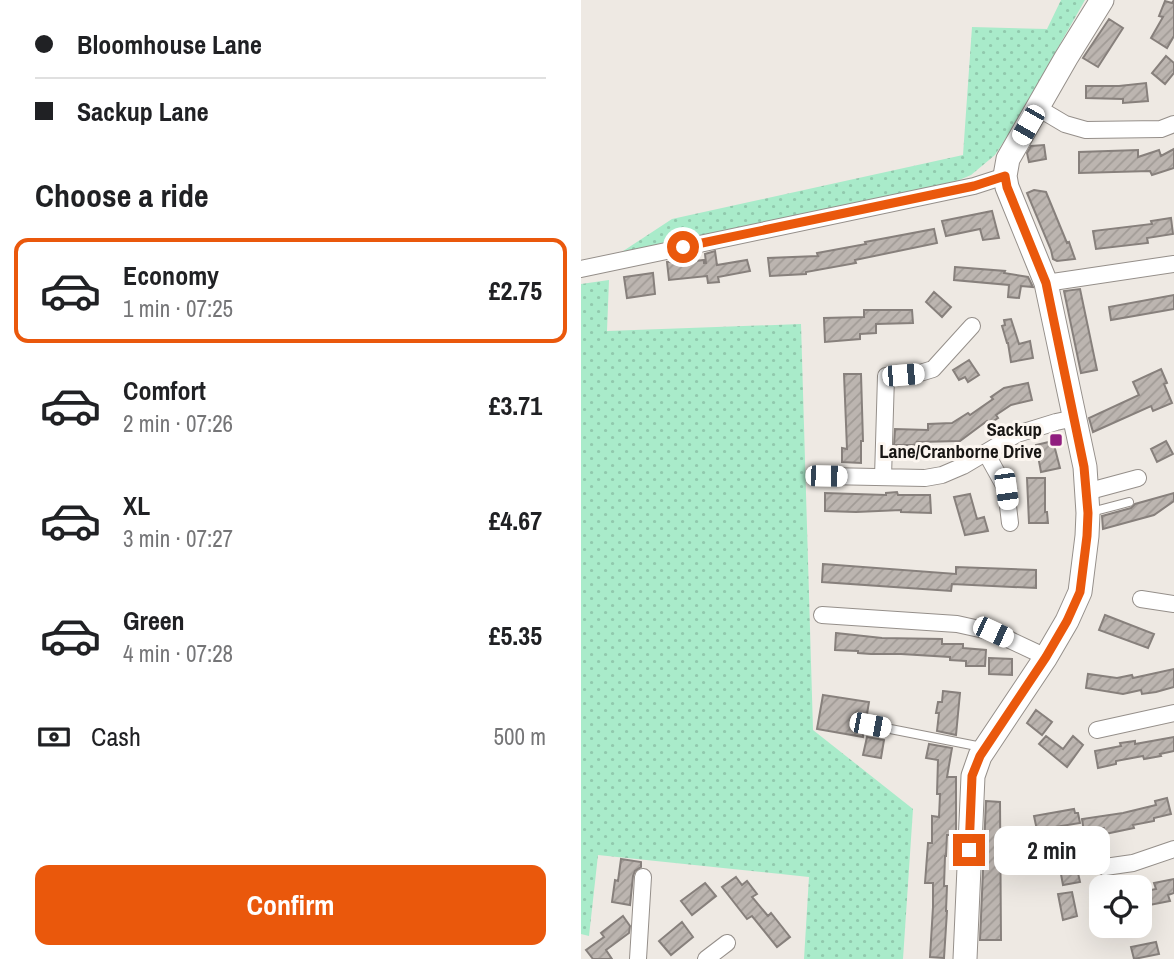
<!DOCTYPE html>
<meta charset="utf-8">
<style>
body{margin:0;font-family:"Archivo Narrow",sans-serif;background:#f6f6f6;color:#202124;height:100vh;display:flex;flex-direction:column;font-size:26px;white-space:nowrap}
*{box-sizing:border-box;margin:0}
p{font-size:23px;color:#757577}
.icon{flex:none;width:38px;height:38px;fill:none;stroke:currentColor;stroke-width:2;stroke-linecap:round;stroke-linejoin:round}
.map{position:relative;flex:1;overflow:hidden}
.panel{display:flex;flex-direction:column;background:#fff;width:581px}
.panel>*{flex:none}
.hud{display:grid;align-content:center;height:154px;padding:0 35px;background:#fff}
.tools{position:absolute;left:508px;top:875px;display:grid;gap:14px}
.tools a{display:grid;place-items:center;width:63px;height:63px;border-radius:14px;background:#fff;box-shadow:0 7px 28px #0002;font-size:35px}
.end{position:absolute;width:32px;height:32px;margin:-16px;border:9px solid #ea580c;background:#fff;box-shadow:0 0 0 4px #fff}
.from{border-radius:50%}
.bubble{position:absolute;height:49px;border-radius:14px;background:#fff;box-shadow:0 7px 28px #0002;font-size:23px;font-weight:800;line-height:49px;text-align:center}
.car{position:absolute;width:21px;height:42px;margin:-21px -10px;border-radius:9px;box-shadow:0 0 5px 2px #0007;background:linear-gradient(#fff 24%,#345 0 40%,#fff 0 76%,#345 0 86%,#fff 0)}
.hud b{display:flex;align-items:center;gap:24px;height:66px;font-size:26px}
.hud b+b{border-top:2px solid #e0e0e0}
.hud i{width:18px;height:18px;background:#202124}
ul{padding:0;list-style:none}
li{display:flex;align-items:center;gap:21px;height:105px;margin:0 14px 10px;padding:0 21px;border:4px solid transparent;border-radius:14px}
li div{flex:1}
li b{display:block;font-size:26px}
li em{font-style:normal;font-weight:800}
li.on{border-color:#ea580c}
li>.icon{width:63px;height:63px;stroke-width:1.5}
h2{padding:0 35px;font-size:32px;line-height:84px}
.pay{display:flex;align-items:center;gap:18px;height:77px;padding:0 35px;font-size:26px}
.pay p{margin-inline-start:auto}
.cta{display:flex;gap:14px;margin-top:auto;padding:14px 35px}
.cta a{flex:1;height:80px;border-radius:14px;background:#ea580c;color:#fff;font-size:28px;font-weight:800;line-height:80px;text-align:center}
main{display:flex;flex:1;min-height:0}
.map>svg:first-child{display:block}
</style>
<main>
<section class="panel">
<div class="hud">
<b><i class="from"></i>Bloomhouse Lane</b>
<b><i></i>Sackup Lane</b>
</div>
<h2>Choose a ride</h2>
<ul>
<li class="on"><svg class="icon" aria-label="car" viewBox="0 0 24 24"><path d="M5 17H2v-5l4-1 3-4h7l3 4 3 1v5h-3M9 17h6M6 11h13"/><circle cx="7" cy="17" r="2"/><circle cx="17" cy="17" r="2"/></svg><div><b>Economy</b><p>1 min · 07:25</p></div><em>£2.75</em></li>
<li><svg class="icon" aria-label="car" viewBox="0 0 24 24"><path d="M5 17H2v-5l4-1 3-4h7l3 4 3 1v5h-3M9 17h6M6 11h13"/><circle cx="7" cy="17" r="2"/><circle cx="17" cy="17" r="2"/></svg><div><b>Comfort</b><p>2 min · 07:26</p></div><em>£3.71</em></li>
<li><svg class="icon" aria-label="car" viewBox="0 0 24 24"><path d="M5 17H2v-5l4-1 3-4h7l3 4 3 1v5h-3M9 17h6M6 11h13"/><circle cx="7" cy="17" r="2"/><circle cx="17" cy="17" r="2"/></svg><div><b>XL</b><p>3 min · 07:27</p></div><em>£4.67</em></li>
<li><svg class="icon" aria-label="car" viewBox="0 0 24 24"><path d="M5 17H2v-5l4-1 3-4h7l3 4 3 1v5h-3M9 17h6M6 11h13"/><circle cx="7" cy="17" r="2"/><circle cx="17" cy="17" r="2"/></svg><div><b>Green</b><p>4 min · 07:28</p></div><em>£5.35</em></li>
</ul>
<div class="pay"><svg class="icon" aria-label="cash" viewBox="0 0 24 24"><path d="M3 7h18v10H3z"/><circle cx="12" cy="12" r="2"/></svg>Cash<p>500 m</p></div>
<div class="cta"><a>Confirm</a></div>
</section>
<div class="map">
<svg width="593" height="959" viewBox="0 0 593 959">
<defs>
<pattern id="grass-dots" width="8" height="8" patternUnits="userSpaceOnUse" patternTransform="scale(1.75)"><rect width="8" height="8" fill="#a9ebca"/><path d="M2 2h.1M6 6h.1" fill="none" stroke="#91c9ad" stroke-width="1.8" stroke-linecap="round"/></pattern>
<pattern id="building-hatch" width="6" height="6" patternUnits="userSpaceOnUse" patternTransform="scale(1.75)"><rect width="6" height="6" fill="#bcb5b0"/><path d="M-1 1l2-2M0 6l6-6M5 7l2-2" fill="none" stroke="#a19b96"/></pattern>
</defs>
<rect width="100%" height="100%" fill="#eee9e3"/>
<path fill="url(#grass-dots)" d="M480,0H504L432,127L414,155L390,175L371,183L30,259L91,219L382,155L391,27L466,29Z
M28,280L26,331L220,324L232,730L332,809L322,959H223L228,877L17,855L8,936L0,934V284Z"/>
<path fill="url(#building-hatch)" stroke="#87807c" stroke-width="2" d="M593,0V36L586,48L570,38L582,17L578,16L584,1L591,3Z
M528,19L542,28L517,67L502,58Z
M585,56L593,63V73L584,84L571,73Z
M565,83L567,101L542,103V99L505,98V86H538Z
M463,145L465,159L448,162L446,153L450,146Z
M593,149V168L571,175L569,171L498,173V152L557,150V157L578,150L580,156Z
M453,190L465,192L486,243L488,242L494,259L476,261L472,259L470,250L446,193Z
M411,211L418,238L402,240L399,229L365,236L361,221Z
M590,218L592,234L566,238L567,243L515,249L512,231L571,224L570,221Z
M353,229L356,243L274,260L275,263L225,272V274L189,276L187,258L237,256L236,253L285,244L284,242Z
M134,251L136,265L166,260L169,271L137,277L138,282L127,283L126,276L88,280L86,262L97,261L98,263L123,260V263H125L124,254Z
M374,267L424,271L423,273L447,277L452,287L440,286L438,298L427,297L428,285L373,280Z
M72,273L74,294L46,298L43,277Z
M499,289L516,370L500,373L483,291Z
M353,292L370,307L361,317L345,302Z
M593,295V309L530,320L528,307Z
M283,310H331L332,323L295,324V333L279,334V339L244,342L243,318L283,317Z
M430,319L438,344L449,341L452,358L430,362L427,343H426L421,326L424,325L423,320Z
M388,360L398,375L387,382L384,377L378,380L372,370Z
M580,369L586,383L583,384L591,403L572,411L570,406L512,432L508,418L558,395L552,382Z
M263,374H280L282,441H280V463L261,462V448L266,449Z
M447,383L451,400L430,405L415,415L417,418L408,424L406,421L379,441L336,442V445H313L314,429L347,430V424L371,423L387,413L389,415L412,399L410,397L423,388Z
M472,441L479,468L460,472L455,445Z
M585,441L592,454L576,462L570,449Z
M446,478H464V512H466L467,523H448Z
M316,492L317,495H349L350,513L320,512V510L275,512L244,511V493L305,495V493Z
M593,493V501L573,515L522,529L521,516L550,508L554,504Z
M389,494L396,519L403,517L407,531L384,535L373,497Z
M242,564L375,574V567L455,570V588L371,584L370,591L241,582Z
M524,615L573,634L567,648L518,630Z
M255,633L301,638L361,639V644H382V648L405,650L404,666H385V661L369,660V657L320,654H290L277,653V651L254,650Z
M408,658L431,659V675L408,674Z
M593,669V687L575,692L561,694L560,690L542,694L505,688L507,674L536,678L551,675L552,678Z
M362,691L379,693L375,735L356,731L358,713H355L357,702H361Z
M242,695L288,702L285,720L283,724L282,737L236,729Z
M455,710L471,722L461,735L446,723Z
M465,736L482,749L492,736L502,745L486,767L458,744Z
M286,737L303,740L300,758L282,755Z
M593,737V751L579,754L580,756L563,759L562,756L535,761V764L517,768L514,751L540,746L539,743L554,741V744Z
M348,744L371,748L366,777H375V835H366L365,856H364L363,886H366L365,911H366L363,958L349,957L352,907V883H344L347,843H351V816L358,817L359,794H356L357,760L345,758Z
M586,798L590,814L573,818V821L552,825L553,828L524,834L523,828L503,832L501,819L542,813L575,805L574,801Z
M405,801L419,802L420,940H399Z
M493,809L494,813H497L499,823L456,830L453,816Z
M493,855L499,882L482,885L477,858Z
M40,859L60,862V867L54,871L52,876L49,905L31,902L34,880L37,881Z
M155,877L161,885L166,881L176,894L171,897L187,916L190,913L209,937L196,947L171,916L166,919L141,887Z
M593,879V893L587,895L589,901L563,906L560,892L575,889L573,883Z
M124,883L135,896L111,915L100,901Z
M491,892L496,916L482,920L477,894Z
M42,916L49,926L48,933L25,950L31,959H12L5,950L23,937L20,933Z
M101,922L112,937L90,955L78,941Z
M575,942L578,954L553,959L550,947Z"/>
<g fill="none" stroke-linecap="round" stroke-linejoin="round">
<defs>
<path id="lane" d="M510,512L548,502
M289,725L401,747"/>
<path id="street" d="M457,108L484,124L505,130L580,129L593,124
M0,269L393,186L424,176
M465,283L593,264
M405,453L425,489L429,523
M245,476L344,478L361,475L382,466L436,434L475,422L494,418
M302,477L305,376L339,373L352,369L391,326
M505,492L557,478
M560,599L593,604
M241,615L376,624L412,632L465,657
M516,730L593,713
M524,867L552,863L593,849
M57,959L62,877
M125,959L146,943"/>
<path id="secondary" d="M384,959L392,776L399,756L465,657L486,621L499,592L506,536L507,513L504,467L465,283L426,187L424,176L427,159L485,58L521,0"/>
</defs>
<use href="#lane" stroke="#958f8a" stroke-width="10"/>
<use href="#street" stroke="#958f8a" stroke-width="18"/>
<use href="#secondary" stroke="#958f8a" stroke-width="25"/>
<use href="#lane" stroke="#fff" stroke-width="8"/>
<use href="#street" stroke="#fff" stroke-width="16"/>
<use href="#secondary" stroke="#fff" stroke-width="23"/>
</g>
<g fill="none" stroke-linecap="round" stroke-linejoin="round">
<path stroke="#ea580c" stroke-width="9" d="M102,247L393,186L424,176L426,187L465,283L503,467L507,513L506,536L499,592L486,621L465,657L399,756L391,776L388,850"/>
</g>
<rect fill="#901d7e" stroke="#fcf6f0" stroke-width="2.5" x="468" y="433" width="14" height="14" rx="3.5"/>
<g text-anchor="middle" stroke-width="6" stroke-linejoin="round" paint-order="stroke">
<g font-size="19" font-weight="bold" fill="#181614" stroke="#fcf6f0" text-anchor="end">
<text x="461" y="436">Sackup<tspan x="461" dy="22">Lane/Cranborne Drive</tspan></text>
</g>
</g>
</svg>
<div class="tools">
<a><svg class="icon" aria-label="locate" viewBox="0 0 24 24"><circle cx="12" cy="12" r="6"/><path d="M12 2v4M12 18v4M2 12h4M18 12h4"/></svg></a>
</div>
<i class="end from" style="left:102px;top:247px"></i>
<i class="end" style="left:388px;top:850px"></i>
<div class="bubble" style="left:413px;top:826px;width:116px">2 min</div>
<i class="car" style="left:447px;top:125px;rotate:210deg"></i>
<i class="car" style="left:322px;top:375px;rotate:85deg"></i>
<i class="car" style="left:245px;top:476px;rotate:91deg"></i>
<i class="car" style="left:425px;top:489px;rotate:172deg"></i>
<i class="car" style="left:412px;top:632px;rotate:115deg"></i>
<i class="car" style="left:289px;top:725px;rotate:101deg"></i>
</div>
</main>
